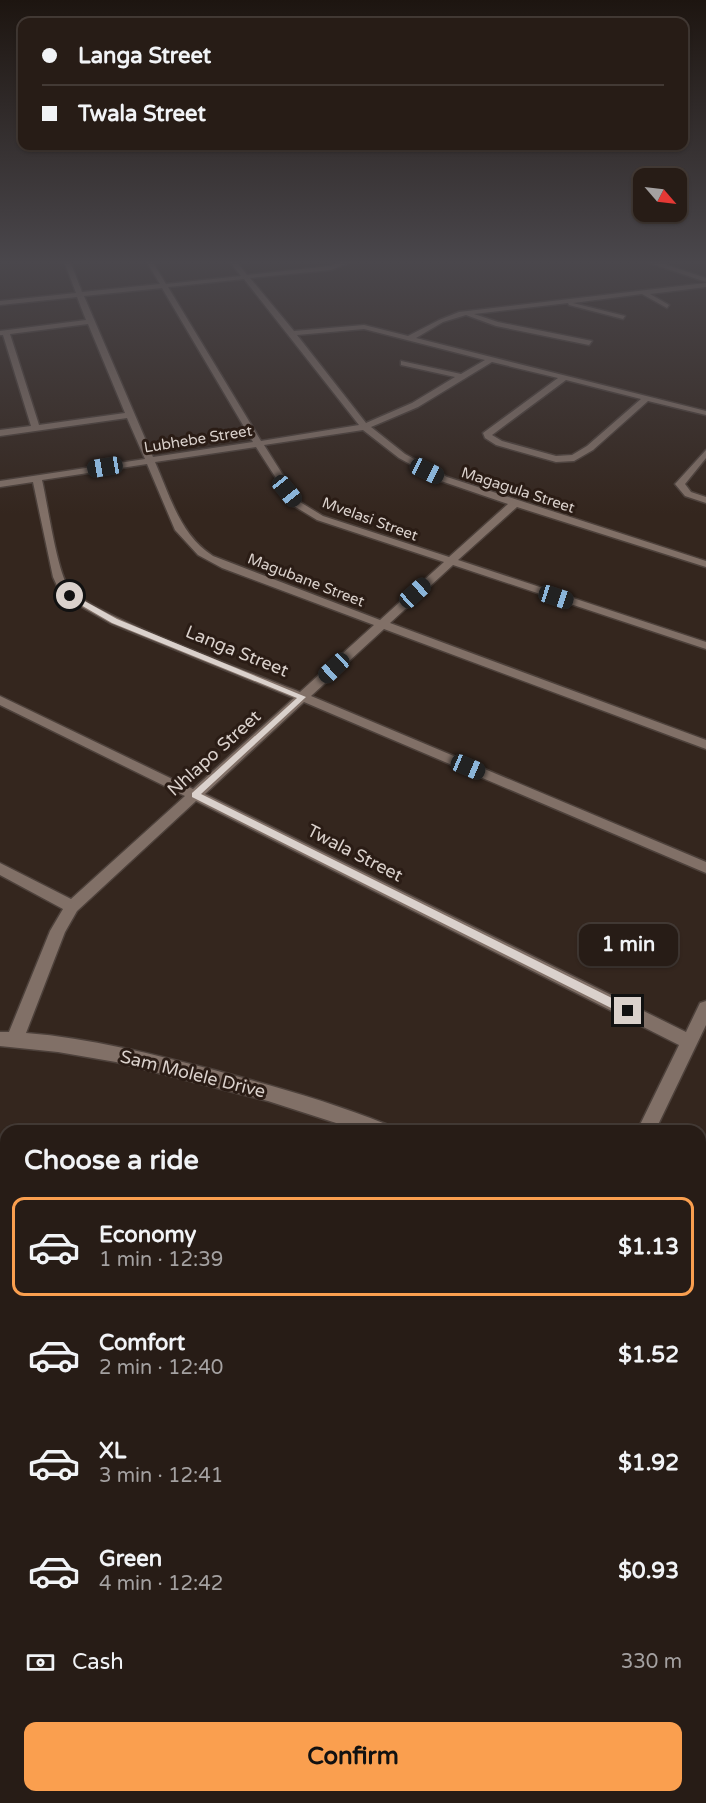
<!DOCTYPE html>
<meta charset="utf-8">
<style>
body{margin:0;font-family:"Varela Round",sans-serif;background:#2f251f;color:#f1f3f6;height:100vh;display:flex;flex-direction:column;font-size:22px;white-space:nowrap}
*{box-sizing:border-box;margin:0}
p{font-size:20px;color:#a4a1a1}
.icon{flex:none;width:33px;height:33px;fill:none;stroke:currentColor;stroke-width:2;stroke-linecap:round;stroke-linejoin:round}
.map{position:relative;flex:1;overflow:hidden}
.drawer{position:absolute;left:0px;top:1125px;width:706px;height:678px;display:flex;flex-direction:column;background:#271c16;border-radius:18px 18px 0 0;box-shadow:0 2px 4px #0004,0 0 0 2px #433a35}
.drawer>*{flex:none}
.top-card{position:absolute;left:18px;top:18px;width:670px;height:132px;border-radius:12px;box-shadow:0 2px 4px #0004,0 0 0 2px #433a35;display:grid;align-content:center;height:132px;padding:0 24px;background:#271c16}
.needle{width:39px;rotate:118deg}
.buttons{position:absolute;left:633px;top:168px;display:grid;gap:12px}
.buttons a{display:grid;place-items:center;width:54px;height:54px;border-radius:12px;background:#271c16;box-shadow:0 2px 4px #0004,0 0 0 2px #433a35;font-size:30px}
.end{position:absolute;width:27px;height:27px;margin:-14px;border:8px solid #dad1cc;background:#111;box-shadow:0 0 0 3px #111}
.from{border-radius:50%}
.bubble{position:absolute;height:42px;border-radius:12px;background:#271c16;box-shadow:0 2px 4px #0004,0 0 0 2px #433a35;font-size:20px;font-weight:700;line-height:42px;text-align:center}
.car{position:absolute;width:18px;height:36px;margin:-18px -9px;border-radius:8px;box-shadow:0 0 4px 2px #0007;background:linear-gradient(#222 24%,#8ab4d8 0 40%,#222 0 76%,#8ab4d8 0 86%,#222 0)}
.top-card b{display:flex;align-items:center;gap:21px;height:57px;font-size:22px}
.top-card b+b{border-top:2px solid #433a35}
.top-card i{width:15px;height:15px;background:#f1f3f6}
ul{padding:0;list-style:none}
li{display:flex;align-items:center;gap:18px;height:99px;margin:0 12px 9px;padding:0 12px;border:3px solid transparent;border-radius:12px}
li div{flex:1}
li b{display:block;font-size:22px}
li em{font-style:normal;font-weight:700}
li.active{border-color:#fa9f4f}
li>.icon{width:54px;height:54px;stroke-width:1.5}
h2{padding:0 24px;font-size:27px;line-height:72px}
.pay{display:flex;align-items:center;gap:15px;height:66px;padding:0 24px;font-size:22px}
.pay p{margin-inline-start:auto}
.action{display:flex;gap:12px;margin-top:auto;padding:12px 24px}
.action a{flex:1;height:69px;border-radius:12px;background:#fa9f4f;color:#111;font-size:24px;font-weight:700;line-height:69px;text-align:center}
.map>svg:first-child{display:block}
</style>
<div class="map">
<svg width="706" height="1803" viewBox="0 0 706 1803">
<rect width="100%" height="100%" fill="#34261e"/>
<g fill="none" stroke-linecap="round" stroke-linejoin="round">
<defs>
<path id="minor" d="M64,261H70L82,292L160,284L146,261H152L166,284L241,276L229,261H236L247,275L330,266L343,261H353L331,270L250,278L294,331L364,325L408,336L439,320L459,312L706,283V287L650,294L669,305L667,308L642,294L573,303L625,316L623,319L569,305L568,303L474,314L498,322L592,341L589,345L496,326L466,315L443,322L416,338L706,411V415L648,401L593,450L574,461L556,462L496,445L485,438L483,433L558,378L492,362L418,407L371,427L405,454L447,477L706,561V567L517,507L458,560L706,642V649L453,565L390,623L706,740V749L384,629L311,696L706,862V873L304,702L205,794L686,1032L700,1003L706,1001V1025L655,1131H637L679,1045L196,801L77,911L65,932L26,1033C90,1038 152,1054 214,1070C273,1086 332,1102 388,1125L391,1131H361L268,1101L116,1062L58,1052L0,1046V1032H9L50,931L63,909L0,875V863L71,899L185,796L0,705V696L193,789L294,698L110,623L66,598L59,590L53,577L33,482L0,487V481L145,459L127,418L0,436V430L31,426L3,335H0V331L86,320L77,297L0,305V301L76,293ZM244,279L359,425L261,441L168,287ZM162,288L253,442L153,457L84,296ZM88,324L125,413L39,425L10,334ZM364,329L485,360L461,374L401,361V365L455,377L412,403L366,423L297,335ZM566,380L641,399L587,446L572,455L556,456L502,441L492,435ZM363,430L399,458L441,481L508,504L449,557L323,516L300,502L264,445ZM256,447L294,506L317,520L444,562L380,620L213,556C180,535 170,496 155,462ZM147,464L175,530L198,555L222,568L374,625L300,692C263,677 83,612 68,587C56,566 48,506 42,480Z
M644,261H655L706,278V282Z
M706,450V458L685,484L691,492L706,497V503L685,496L675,484Z
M0,1264L6,1266V1286L0,1284Z
M700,1292L706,1294V1320L700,1318Z
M0,1520L6,1522V1546L0,1544Z
M384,1797H417L420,1803H387Z"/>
</defs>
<use href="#minor" stroke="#4d413b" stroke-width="3"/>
<use href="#minor" fill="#817067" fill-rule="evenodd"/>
</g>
<linearGradient id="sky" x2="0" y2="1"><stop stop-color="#1d1510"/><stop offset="0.51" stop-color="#4a474c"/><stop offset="1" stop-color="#4a474c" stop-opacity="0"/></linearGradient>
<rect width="706" height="514" fill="url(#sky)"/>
<path fill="#dad1cc" d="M70,593L117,619L306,697L201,794L632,1008V1015H625L192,797V793L297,698L112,623L67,597Z"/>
<g text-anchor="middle" stroke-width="6" stroke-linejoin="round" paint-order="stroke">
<g font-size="15" fill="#dad1cc" stroke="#2a1c15">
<text transform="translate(198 439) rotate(-9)" y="5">Lubhebe Street</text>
<text transform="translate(518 490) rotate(18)" y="5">Magagula Street</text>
<text transform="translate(370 519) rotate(20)" y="5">Mvelasi Street</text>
<text transform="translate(306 580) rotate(21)" y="5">Magubane Street</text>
</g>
<g font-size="18" fill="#dad1cc" stroke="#2a1c15">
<text transform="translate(237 651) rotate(22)" y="6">Langa Street</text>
<text transform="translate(214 753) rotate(-42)" y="6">Nhlapo Street</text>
<text transform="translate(355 853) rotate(27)" y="6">Twala Street</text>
<text transform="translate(193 1074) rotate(14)" y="6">Sam Molele Drive</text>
</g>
</g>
</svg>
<div class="buttons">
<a><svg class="needle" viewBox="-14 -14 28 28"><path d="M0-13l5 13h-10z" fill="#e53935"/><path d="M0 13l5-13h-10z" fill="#a4a1a1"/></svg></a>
</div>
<i class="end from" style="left:70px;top:596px"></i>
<i class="end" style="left:628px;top:1011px"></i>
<div class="bubble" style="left:579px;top:924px;width:99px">1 min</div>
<i class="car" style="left:105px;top:467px;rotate:261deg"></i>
<i class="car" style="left:427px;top:471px;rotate:116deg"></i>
<i class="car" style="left:287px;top:491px;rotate:141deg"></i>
<i class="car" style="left:415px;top:593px;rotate:48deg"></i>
<i class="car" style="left:556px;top:597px;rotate:108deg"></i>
<i class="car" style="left:334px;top:668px;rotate:227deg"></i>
<i class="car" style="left:468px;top:767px;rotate:113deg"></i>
<div class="top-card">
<b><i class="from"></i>Langa Street</b>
<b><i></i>Twala Street</b>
</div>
<section class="drawer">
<h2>Choose a ride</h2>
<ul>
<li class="active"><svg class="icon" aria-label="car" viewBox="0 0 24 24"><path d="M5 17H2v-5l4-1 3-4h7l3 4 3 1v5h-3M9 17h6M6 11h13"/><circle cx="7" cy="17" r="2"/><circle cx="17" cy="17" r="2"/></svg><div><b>Economy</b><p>1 min · 12:39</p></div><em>$1.13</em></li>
<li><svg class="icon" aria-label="car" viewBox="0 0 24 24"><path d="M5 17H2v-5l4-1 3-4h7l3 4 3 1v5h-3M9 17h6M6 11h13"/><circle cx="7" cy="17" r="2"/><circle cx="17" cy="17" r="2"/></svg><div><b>Comfort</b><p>2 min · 12:40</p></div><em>$1.52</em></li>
<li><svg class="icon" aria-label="car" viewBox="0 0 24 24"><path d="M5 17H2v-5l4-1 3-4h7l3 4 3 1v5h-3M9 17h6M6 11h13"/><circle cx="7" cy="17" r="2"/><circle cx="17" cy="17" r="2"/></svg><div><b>XL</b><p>3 min · 12:41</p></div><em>$1.92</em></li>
<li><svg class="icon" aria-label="car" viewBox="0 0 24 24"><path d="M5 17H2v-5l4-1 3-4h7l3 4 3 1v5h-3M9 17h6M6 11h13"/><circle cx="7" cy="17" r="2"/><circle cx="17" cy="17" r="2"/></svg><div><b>Green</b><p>4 min · 12:42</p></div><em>$0.93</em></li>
</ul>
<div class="pay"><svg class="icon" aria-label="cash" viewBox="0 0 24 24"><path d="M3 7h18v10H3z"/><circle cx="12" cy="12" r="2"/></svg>Cash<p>330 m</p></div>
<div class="action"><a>Confirm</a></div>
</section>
</div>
